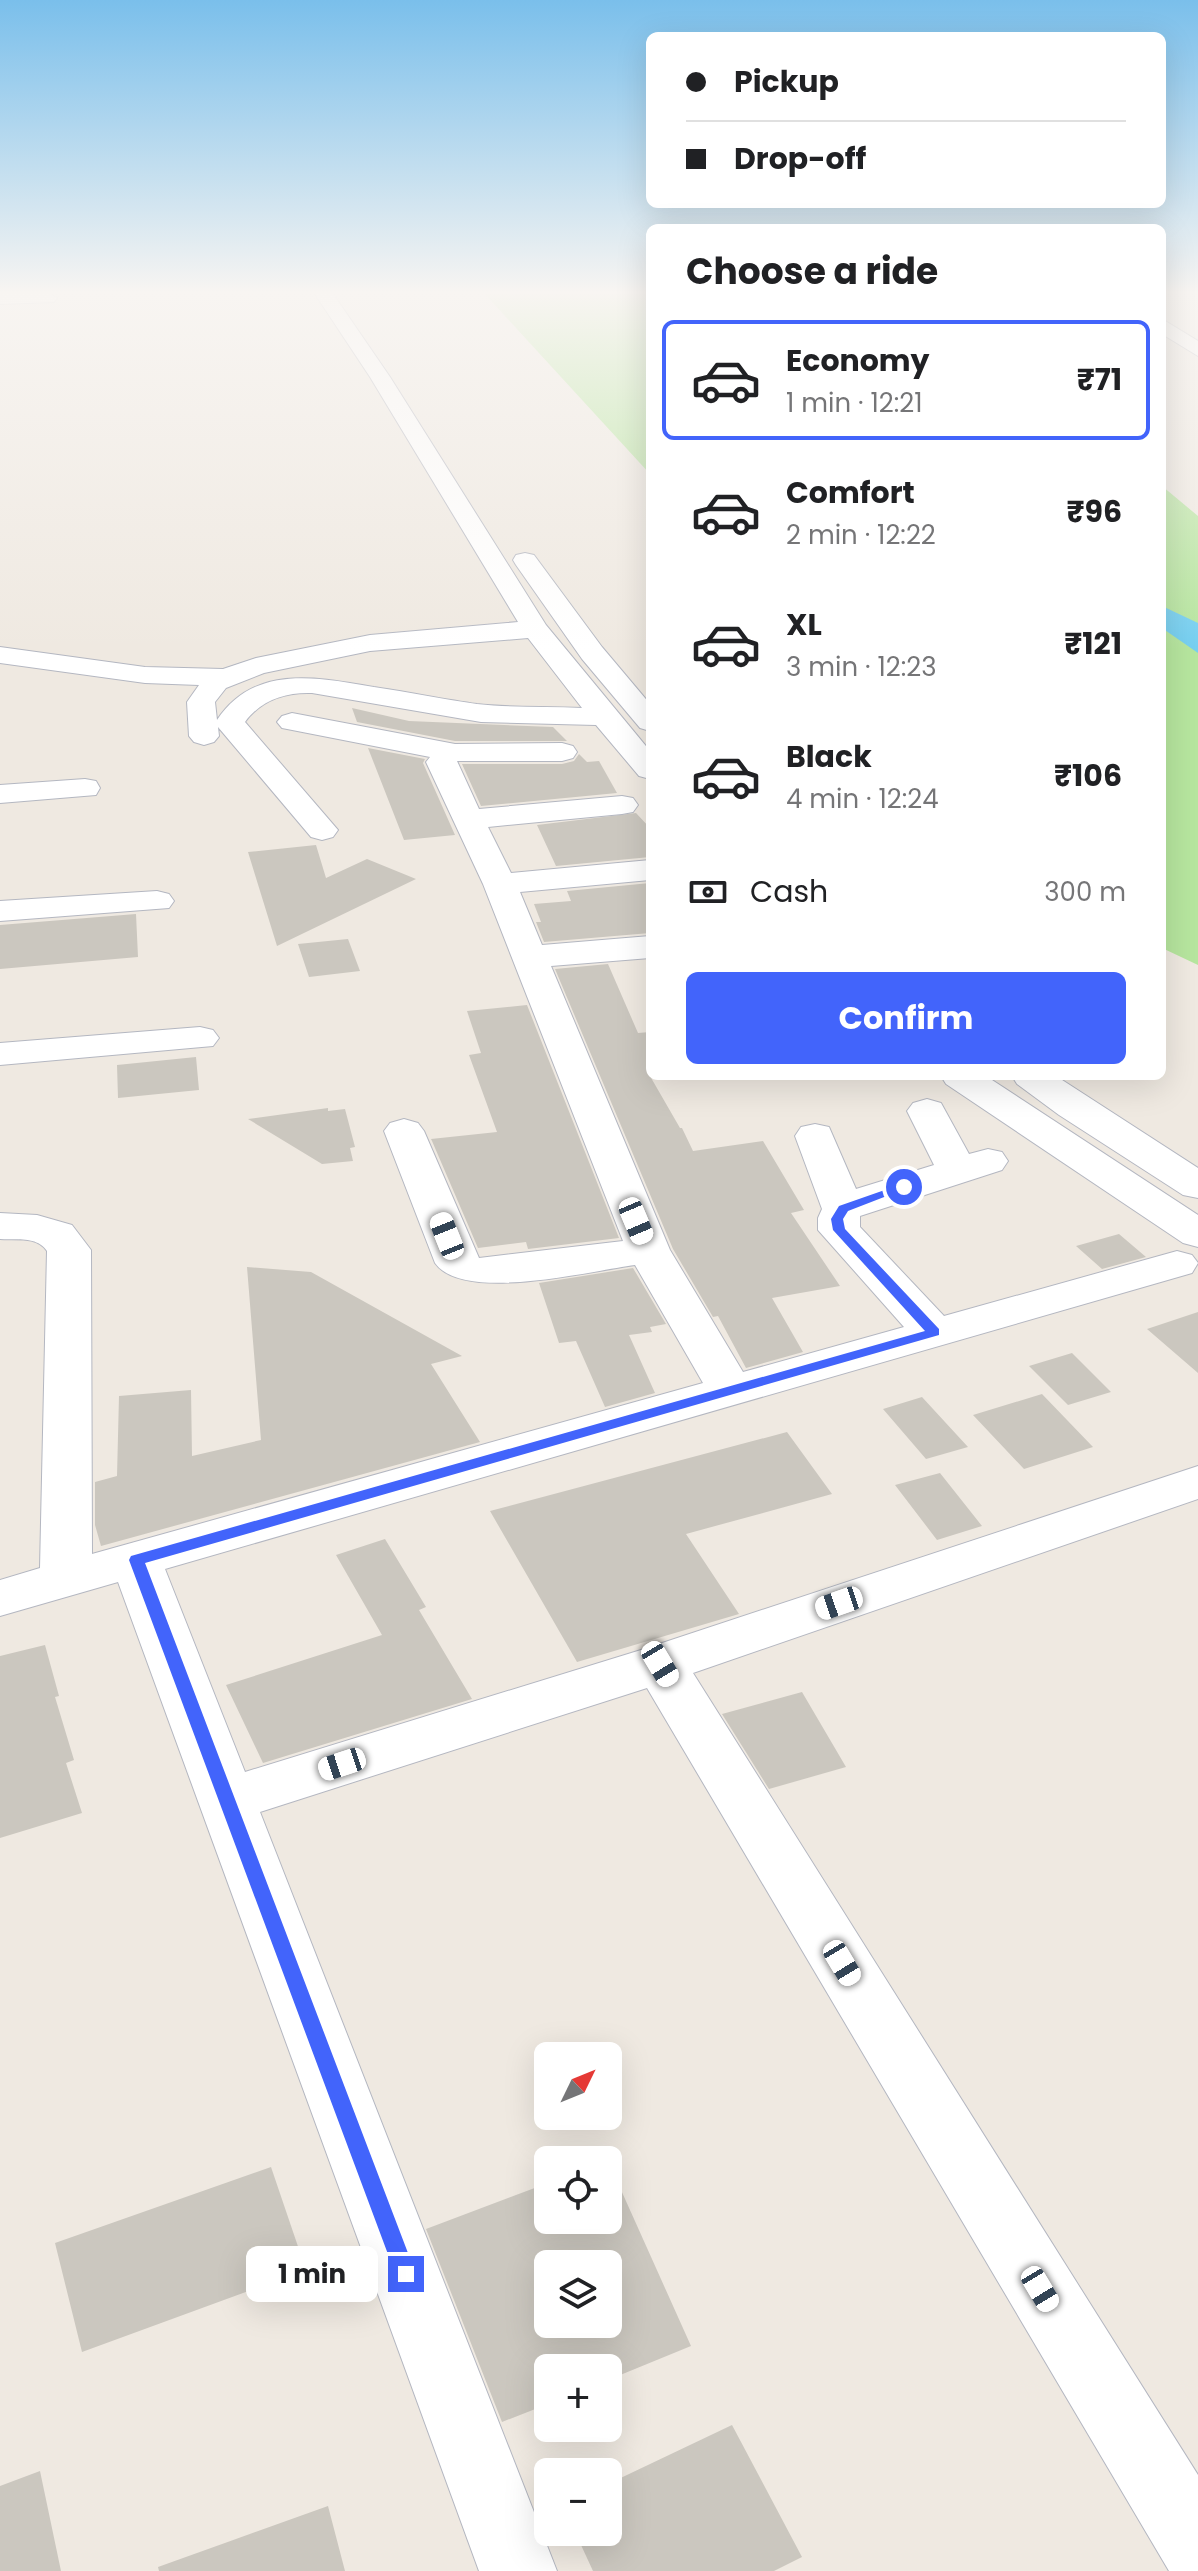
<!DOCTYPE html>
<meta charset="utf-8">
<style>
body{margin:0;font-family:Poppins,sans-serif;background:#f6f6f6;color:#202124;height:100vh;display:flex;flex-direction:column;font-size:30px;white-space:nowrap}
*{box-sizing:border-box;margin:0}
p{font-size:26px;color:#757577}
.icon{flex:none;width:44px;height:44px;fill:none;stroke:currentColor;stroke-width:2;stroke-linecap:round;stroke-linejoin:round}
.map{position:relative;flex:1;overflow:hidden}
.details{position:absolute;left:646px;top:224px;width:520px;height:856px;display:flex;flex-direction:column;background:#fff;border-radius:12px;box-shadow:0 8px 32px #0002}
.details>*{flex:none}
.hud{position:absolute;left:646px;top:32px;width:520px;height:176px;border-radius:12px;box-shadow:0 8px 32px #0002;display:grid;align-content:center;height:176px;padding:0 40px;background:#fff}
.needle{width:52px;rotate:47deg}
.fabs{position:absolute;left:534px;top:2042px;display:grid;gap:16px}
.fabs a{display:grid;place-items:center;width:88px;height:88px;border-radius:12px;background:#fff;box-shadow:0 8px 32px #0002;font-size:40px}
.end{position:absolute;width:36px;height:36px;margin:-18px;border:10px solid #4264fb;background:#fff;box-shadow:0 0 0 4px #fff}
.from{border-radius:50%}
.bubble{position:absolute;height:56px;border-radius:12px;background:#fff;box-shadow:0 8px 32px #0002;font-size:26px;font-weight:700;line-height:56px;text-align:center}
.car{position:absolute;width:24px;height:48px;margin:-24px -12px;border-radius:10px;box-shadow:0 0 6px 2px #0007;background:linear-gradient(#fff 24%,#345 0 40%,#fff 0 76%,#345 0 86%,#fff 0)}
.hud b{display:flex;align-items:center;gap:28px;height:76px;font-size:30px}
.hud b+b{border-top:2px solid #e0e0e0}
.hud i{width:20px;height:20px;background:#202124}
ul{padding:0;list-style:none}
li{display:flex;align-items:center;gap:24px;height:120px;margin:0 16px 12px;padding:0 24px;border:4px solid transparent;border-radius:12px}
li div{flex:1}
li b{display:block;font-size:30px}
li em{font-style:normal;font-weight:700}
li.selected{border-color:#4264fb}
li>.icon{width:72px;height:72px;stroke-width:1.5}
h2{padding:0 40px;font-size:36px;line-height:96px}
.pay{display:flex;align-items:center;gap:20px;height:88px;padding:0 40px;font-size:30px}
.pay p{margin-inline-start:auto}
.action{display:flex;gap:16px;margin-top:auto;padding:16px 40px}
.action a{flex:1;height:92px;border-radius:12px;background:#4264fb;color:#fff;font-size:32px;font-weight:700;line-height:92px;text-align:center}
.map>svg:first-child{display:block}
</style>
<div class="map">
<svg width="1198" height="2571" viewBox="0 0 1198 2571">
<rect width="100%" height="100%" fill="#efe9e1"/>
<path fill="#b6e59e" d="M482,291H650V474Z
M1162,486L1198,516V965L1162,948Z"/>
<path fill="#75cff0" d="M1162,606L1198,623V653L1162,628Z"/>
<path fill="#cbc7bf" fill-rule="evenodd" d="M352,708L409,721L553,727L567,741H455L357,722Z
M368,748L425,759L423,763L455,835L404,840Z
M579,754L587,762L599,761L617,793L481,806L462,764H562L574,761Z
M636,813L650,828V857L556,866L537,825Z
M316,845L326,878L367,859L416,879L277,946L248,852Z
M650,883V933L544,942L536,922H541L534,904L571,901L567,891Z
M136,914L138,957L0,969V925Z
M348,939L360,971L309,977L298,944Z
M608,964L638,1033L650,1032V1076L680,1128H682L693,1151L763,1141L804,1210L791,1213L840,1286L772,1298L803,1352L746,1368L718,1316L713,1317L673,1249L555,969Z
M527,1005L619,1238L528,1249L526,1242L478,1248L432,1141L431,1139L497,1132L469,1055L481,1053L467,1011Z
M196,1057L199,1090L118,1098L117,1065Z
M328,1108V1111L345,1109L355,1147L350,1148L353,1161L322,1164L248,1119Z
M1119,1234L1146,1257L1102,1269L1076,1246Z
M247,1267L311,1272L462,1356L431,1364L480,1442L101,1546L95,1525V1482L117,1476L119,1396L191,1390L192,1456L261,1440Z
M633,1268L666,1324L650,1327L652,1332L629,1335L655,1393L605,1407L576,1341L559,1343L539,1283Z
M1198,1312V1373L1147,1329Z
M1072,1353L1111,1392L1068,1405L1029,1366Z
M1042,1394L1093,1447L1024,1469L973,1415Z
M922,1397L968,1447L926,1459L883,1409Z
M787,1432L832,1494L686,1534L739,1614L577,1662L490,1511Z
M940,1473L982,1526L937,1540L895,1485Z
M385,1539L426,1607L419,1610L472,1699L263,1763L226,1685L382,1635L336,1555Z
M45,1645L59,1696L55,1697L74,1760L66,1763L82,1813L0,1838V1656Z
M802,1692L846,1767L769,1789L722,1714Z
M608,2161L691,2346L608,2380V2368H548V2404L502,2422L426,2229L548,2183V2220H608ZM548,2264H608V2324H548Z
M271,2167L306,2270L82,2352L55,2243Z
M732,2425L802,2557L774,2571H593L575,2532H608V2484Z
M40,2471L61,2571H0V2486Z
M328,2506L345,2571H159L158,2567Z"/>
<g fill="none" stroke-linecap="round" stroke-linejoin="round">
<defs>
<path id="minor" d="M313,291H331L390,377L546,625L650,751V779L639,776L596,725L481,722L312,693C286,692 261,700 245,722L338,830L333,837L322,840L311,837L218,727L219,736L214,742L204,745L194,742L189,736L187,702L199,685L145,683L0,663V647L145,667L223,669L256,658L370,635L518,622L370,377ZM528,638L582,708C547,706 511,708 477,704C442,699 408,692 374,687C317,677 254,664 217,720L215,702L226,688L264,673L370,651Z
M48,293L57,298L54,302L0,304V294Z
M1162,319L1198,341V356L1162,334Z
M525,553L534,555L602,647L650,704V731L640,728L582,659L516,565L513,560L516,555Z
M292,713L455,744L562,743L573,746L577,752L573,758L562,761H457L479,809L622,796L633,798L638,805L633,812L622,814L488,827L511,873L650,860V880L520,892L542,945L650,936V958L551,966L670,1250L743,1372L904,1327L818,1230V1218L822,1209L795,1136L801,1127L815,1124L829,1127L856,1189L934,1165L907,1111L913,1103L927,1099L941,1103L969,1154L988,1149L1002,1152L1008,1161L1002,1170L860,1216V1227L944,1316L1177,1251L1192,1255L1198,1263L1192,1273L165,1569L245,1772L641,1650L1198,1466V1499L693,1673L1198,2475V2571H1169L647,1688L260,1812L557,2571H479L118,1582L0,1616V1580L40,1568L47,1251C37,1236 17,1240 0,1239V1213L37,1215L72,1225L91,1250L92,1554L703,1383L635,1265C590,1271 463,1303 435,1263L384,1131L390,1123L404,1119L418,1123L424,1131L479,1258L623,1241L483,884L426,762L430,757L282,728L277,722L282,716Z
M85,779L96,781L100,788L96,795L0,803V785Z
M157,891L169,894L174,901L169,908L0,921V901Z
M200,1027L213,1030L219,1038L213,1046L0,1065V1043Z
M941,1076H986L1198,1215V1247L1183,1243L946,1084Z
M1012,1076H1056L1198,1168V1198L1183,1195L1059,1115L1017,1084Z"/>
</defs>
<use href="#minor" stroke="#b4b7c1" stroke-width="2"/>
<use href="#minor" fill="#fff" fill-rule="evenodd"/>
</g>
<linearGradient id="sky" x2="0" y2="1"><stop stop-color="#7abfeb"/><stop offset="0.45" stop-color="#f8f5f2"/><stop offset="1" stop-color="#f8f5f2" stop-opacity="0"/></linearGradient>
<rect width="1198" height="650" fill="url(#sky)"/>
<path fill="#4264fb" d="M899,1185L910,1187L848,1211L843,1219L845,1229L939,1329V1335L145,1563L416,2274L413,2281L406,2284L398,2281L129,1560L131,1556L925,1331L833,1230L831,1219L839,1206Z"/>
</svg>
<div class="fabs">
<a><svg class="needle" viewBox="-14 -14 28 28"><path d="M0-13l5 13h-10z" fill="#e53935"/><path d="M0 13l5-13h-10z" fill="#757577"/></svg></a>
<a><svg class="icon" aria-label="locate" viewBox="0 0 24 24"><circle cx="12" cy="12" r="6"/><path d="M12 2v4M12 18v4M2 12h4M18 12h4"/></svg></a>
<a><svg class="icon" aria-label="layers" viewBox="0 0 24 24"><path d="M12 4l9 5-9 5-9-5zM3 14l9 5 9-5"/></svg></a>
<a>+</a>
<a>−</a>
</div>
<i class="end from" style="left:904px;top:1187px"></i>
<i class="end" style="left:406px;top:2274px"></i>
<div class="bubble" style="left:246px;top:2246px;width:132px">1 min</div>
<i class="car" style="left:636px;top:1221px;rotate:157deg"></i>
<i class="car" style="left:447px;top:1236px;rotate:338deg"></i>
<i class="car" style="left:839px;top:1603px;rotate:251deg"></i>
<i class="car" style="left:660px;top:1664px;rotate:149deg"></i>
<i class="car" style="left:342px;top:1764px;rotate:252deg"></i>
<i class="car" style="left:842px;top:1963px;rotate:149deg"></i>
<i class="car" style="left:1040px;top:2289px;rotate:149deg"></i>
<div class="hud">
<b><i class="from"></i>Pickup</b>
<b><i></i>Drop-off</b>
</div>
<section class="details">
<h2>Choose a ride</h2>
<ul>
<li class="selected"><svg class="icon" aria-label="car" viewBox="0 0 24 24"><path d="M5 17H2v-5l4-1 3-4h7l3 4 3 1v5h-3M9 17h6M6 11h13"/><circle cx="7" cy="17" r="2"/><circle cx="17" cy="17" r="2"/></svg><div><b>Economy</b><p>1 min · 12:21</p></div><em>₹71</em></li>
<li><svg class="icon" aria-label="car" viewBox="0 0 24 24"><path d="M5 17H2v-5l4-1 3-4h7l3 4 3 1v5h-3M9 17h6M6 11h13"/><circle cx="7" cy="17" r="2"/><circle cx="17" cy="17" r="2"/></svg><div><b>Comfort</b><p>2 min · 12:22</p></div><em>₹96</em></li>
<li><svg class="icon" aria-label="car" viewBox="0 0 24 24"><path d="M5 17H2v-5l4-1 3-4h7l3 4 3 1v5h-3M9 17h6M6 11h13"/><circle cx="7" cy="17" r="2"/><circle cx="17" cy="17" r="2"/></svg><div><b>XL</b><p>3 min · 12:23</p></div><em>₹121</em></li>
<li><svg class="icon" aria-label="car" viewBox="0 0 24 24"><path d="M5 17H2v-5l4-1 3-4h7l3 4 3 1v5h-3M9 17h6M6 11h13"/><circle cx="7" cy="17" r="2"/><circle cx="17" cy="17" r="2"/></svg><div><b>Black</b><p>4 min · 12:24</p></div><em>₹106</em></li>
</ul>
<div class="pay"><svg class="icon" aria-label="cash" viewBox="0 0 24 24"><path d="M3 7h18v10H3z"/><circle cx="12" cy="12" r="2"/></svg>Cash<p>300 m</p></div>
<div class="action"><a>Confirm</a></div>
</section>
</div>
